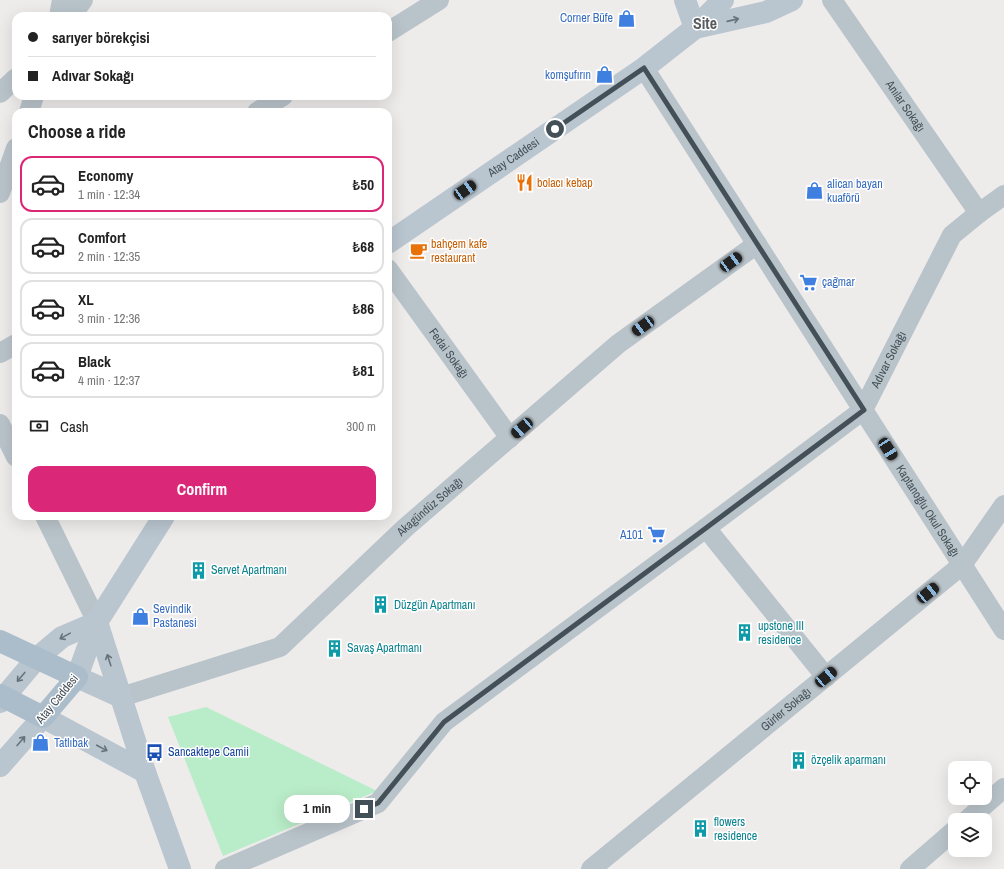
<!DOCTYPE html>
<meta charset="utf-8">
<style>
body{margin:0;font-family:"Archivo Narrow",sans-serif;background:#f6f6f6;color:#222;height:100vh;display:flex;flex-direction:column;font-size:15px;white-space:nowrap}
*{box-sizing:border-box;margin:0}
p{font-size:13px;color:#767676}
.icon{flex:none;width:22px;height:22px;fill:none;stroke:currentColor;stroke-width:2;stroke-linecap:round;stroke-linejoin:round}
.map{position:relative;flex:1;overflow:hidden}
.drawer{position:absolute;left:12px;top:108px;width:380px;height:412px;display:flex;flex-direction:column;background:#fff;border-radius:12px;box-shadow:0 4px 16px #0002}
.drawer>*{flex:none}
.top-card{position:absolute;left:12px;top:12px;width:380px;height:88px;border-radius:12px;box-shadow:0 4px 16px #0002;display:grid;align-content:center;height:88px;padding:0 16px;background:#fff}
.tools{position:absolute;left:948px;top:761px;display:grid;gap:8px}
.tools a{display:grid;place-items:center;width:44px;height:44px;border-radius:8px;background:#fff;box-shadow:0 4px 16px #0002;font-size:20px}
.end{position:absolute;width:18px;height:18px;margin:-9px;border:5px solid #445058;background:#fff;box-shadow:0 0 0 2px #fff}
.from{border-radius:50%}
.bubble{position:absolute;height:28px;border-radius:12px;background:#fff;box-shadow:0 4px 16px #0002;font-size:13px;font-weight:800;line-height:28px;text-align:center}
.car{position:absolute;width:12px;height:24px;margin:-12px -6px;border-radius:5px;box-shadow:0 0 3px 1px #0007;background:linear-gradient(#222 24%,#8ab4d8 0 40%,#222 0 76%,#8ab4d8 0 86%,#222 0)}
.top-card b{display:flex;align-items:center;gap:14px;height:38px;font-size:15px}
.top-card b+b{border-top:1px solid #e0e0e0}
.top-card i{width:10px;height:10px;background:#222}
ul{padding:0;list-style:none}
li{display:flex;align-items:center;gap:12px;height:56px;margin:0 8px 6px;padding:0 8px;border:2px solid #e0e0e0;border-radius:12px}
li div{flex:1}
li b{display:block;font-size:15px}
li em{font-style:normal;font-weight:800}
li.active{border-color:#db2777}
li>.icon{width:36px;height:36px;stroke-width:1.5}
h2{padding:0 16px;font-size:18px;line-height:48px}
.pay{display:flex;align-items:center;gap:10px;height:44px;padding:0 16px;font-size:15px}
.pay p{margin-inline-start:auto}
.action{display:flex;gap:8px;margin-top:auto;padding:8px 16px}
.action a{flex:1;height:46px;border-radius:12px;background:#db2777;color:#fff;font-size:16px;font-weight:800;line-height:46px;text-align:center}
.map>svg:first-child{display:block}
</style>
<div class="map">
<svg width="1004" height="869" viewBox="0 0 1004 869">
<rect width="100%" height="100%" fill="#eeebeb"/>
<path fill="#b9ecc8" d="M206,707L377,791L223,856L168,717Z"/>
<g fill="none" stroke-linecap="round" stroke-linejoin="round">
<g stroke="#b9c4ca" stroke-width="20">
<path id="s1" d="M832,0L979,213"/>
<path d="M59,16L62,0"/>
<path d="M71,16L83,0"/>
<path d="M388,32L439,0"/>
<path id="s2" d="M644,68L1004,630"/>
<path d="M0,93L16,78"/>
<path d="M29,112L34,96"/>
<path d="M257,112L283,96"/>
<path d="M0,193L16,148"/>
<path id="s3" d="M388,269L510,438"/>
<path d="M0,353L16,344"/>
<path d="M0,424L16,457"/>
<path d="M45,516L97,622"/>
<path d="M706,528L826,677"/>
<path id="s4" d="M121,697L280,647L405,528L618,344L757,244"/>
<path d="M967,820L1004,788"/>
<path id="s5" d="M225,869L378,803L444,722L706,528L863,410L952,235L979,213L1004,195"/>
<path id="s6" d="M591,869L962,565L1004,505"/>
<path d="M910,869L955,830"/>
</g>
<g stroke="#b9c5cf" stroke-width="22">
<path d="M685,0L695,28"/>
<path d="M695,28L766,12L792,0"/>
<path id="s7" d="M388,243L644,68L695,28L723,0"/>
<path d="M97,622L145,772L180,869"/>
<path d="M121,697L77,677L97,622L164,516"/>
<path d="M0,702L37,658L62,637L97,622"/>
<path d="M0,766L43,717L145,772"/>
</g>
<path stroke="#abbdca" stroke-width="22" d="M0,641L77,677L43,717L0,695"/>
</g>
<defs><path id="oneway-shaft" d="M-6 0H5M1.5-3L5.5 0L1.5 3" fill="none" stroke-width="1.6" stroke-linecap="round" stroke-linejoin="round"/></defs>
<g stroke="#67737c">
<use href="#oneway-shaft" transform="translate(733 20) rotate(-13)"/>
<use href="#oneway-shaft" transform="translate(65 636) rotate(151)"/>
<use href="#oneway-shaft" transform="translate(109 660) rotate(-108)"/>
<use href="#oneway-shaft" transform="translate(21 677) rotate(130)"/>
<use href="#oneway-shaft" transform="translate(21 741) rotate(-49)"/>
<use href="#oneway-shaft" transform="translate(102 748) rotate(28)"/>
</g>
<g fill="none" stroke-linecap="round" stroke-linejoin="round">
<path stroke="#445058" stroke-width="5" d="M364,809L378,803L444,722L706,528L864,410L644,68L555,129"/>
</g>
<defs>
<symbol id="shop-bare" viewBox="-9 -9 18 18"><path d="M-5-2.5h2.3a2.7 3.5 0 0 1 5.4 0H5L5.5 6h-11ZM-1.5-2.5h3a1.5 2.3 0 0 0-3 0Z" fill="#3f7fe0" stroke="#fff" stroke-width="2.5" paint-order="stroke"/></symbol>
<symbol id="restaurant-bare" viewBox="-9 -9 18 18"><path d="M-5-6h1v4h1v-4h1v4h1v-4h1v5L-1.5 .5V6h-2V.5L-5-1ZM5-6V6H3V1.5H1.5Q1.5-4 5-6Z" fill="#e8710a" stroke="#fff" stroke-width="2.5" paint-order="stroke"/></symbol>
<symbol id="cafe-bare" viewBox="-9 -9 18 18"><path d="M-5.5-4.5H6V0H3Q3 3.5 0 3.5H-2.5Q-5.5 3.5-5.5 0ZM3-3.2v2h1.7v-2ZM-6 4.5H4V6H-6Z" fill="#e8710a" stroke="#fff" stroke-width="2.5" paint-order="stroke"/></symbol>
<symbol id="supermarket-bare" viewBox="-9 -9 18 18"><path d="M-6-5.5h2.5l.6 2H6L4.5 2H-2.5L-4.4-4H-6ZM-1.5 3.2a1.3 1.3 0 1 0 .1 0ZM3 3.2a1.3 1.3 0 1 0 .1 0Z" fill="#3f7fe0" stroke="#fff" stroke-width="2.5" paint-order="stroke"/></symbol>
<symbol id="building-bare" viewBox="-9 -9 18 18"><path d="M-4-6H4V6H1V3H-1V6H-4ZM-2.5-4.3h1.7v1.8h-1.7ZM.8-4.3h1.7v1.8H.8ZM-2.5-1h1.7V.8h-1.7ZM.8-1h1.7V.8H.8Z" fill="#0f9aa8" stroke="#fff" stroke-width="2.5" paint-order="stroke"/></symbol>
<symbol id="bus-bare" viewBox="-9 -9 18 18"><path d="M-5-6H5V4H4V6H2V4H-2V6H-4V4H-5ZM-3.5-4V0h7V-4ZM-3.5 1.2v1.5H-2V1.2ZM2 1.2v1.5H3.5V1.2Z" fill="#1a4fb4" stroke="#fff" stroke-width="2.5" paint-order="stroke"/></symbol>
</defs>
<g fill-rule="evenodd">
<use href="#shop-bare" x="614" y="6" width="25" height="25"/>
<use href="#shop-bare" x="592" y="62" width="25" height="25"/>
<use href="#restaurant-bare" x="512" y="170" width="25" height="25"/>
<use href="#shop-bare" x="802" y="178" width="25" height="25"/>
<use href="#cafe-bare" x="406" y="238" width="25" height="25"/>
<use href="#supermarket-bare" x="796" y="270" width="25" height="25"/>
<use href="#supermarket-bare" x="644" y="522" width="25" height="25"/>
<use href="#building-bare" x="186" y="558" width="25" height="25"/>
<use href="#building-bare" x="368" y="592" width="25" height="25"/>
<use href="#shop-bare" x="128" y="604" width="25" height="25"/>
<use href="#building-bare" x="732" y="620" width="25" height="25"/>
<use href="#building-bare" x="322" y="636" width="25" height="25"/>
<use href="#shop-bare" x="28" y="730" width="25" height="25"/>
<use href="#bus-bare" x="142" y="740" width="25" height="25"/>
<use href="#building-bare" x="786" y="748" width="25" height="25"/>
<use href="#building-bare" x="688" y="816" width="25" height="25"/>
</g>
<g text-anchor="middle" stroke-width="3" stroke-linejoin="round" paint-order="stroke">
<g font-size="12" fill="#366cbe" stroke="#fff" text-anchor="start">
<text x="613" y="22" text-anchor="end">Corner Büfe</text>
<text x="591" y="79" text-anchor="end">komşufırın</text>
<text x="827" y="188">alican bayan<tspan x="827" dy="14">kuaförü</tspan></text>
<text x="822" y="286">çağmar</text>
<text x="643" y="539" text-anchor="end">A101</text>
<text x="153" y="613">Sevindik<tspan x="153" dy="14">Pastanesi</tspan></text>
<text x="54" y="747">Tatlıbak</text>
</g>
<g font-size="12" fill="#445058" stroke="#fff">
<text dy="4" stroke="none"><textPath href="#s1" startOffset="129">Anılar Sokağı</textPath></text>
<text dy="4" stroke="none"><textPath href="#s7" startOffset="152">Atay Caddesi</textPath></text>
<text dy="4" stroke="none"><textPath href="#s3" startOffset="104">Fedai Sokağı</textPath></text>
<text dy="4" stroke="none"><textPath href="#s5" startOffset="850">Adıvar Sokağı</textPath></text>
<text dy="4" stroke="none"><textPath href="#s4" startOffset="372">Akagündüz Sokağı</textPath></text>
<text dy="4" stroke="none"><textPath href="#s2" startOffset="526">Kaptanoğlu Okul Sokağı</textPath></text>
<text transform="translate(57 699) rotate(-51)" y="4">Atay Caddesi</text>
<text dy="4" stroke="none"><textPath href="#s6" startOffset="252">Gürler Sokağı</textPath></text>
</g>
<g font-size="12" fill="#c56008" stroke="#fff" text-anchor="start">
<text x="537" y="187">bolacı kebap</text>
<text x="431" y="248">bahçem kafe<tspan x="431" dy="14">restaurant</tspan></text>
</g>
<g font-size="12" fill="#0d838f" stroke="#fff" text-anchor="start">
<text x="211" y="574">Servet Apartmanı</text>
<text x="394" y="609">Düzgün Apartmanı</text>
<text x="758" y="630">upstone III<tspan x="758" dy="14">residence</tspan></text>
<text x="347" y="652">Savaş Apartmanı</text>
<text x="811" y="764">özçelik aparmanı</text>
<text x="714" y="826">flowers<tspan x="714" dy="14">residence</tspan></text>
</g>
<g font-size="12" fill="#164399" stroke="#fff" text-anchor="start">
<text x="168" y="756">Sancaktepe Camii</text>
</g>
<g font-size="16" font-weight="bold" fill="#585c60" stroke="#fff">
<text x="705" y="29">Site</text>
</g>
</g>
</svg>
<div class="tools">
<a><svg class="icon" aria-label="locate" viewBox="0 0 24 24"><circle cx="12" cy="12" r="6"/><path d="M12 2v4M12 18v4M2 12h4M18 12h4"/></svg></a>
<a><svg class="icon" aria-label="layers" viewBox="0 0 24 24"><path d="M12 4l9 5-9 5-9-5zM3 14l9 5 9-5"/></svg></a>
</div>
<i class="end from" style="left:555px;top:129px"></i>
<i class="end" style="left:364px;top:809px"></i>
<div class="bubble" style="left:284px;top:795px;width:66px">1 min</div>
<i class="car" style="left:465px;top:190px;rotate:56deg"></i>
<i class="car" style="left:731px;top:262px;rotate:54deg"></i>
<i class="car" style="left:643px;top:326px;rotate:234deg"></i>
<i class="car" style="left:522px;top:428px;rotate:229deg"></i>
<i class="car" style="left:888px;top:449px;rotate:147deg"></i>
<i class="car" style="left:928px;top:593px;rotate:51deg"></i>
<i class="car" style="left:826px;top:677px;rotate:50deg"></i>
<div class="top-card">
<b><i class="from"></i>sarıyer börekçisi</b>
<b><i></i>Adıvar Sokağı</b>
</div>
<section class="drawer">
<h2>Choose a ride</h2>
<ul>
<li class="active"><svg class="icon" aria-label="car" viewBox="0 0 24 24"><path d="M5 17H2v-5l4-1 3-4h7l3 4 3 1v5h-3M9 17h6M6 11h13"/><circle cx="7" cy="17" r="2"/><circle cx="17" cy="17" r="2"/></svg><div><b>Economy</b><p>1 min · 12:34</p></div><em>₺50</em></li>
<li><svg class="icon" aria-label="car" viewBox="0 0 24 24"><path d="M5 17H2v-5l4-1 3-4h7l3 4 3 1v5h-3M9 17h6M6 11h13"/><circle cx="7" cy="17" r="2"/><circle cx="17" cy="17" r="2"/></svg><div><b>Comfort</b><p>2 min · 12:35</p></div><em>₺68</em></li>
<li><svg class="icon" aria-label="car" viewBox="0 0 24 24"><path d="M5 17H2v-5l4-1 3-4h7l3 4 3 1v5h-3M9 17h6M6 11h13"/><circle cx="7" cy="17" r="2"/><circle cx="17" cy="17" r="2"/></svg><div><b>XL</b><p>3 min · 12:36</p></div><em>₺86</em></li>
<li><svg class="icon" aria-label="car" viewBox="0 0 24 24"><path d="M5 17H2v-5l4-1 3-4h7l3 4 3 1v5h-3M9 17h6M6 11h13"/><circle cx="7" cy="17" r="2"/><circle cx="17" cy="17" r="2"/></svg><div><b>Black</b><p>4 min · 12:37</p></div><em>₺81</em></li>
</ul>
<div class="pay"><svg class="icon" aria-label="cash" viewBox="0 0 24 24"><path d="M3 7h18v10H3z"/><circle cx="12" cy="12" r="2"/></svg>Cash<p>300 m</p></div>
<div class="action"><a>Confirm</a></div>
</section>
</div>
